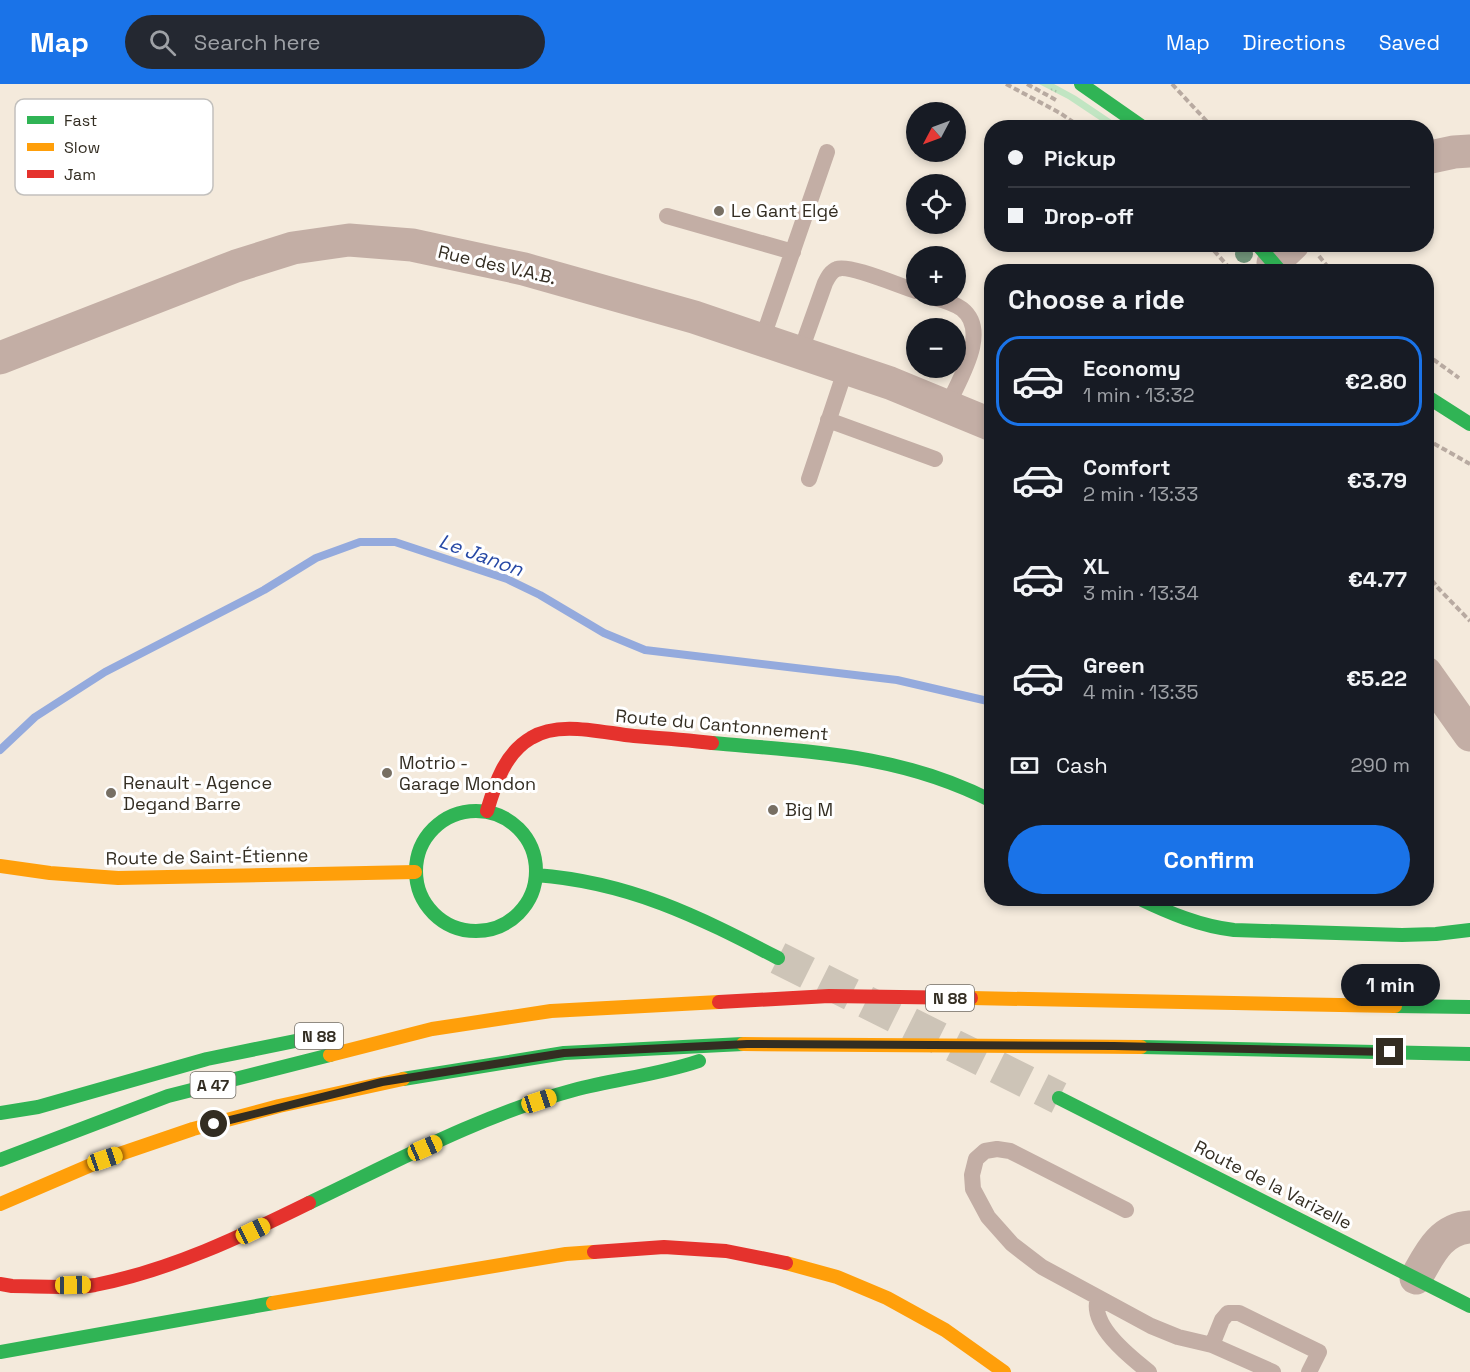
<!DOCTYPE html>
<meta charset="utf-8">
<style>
body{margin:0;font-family:"Space Grotesk",sans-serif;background:#242831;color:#f1f3f6;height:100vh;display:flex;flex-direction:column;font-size:22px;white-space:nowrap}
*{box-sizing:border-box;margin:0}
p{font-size:20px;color:#9ea1a6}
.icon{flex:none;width:33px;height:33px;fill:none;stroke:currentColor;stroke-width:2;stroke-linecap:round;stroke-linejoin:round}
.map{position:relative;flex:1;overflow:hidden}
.drawer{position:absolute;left:984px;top:180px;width:450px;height:642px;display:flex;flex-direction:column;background:#171b24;border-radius:24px;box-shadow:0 3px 9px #0003}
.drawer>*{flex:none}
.top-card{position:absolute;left:984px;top:36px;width:450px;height:132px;border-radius:24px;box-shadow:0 3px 9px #0003;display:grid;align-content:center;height:132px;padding:0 24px;background:#171b24}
.needle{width:39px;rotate:229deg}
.controls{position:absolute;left:906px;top:18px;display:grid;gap:12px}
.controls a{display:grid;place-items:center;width:60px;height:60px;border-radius:50%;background:#171b24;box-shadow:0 3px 9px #0003;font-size:30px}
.end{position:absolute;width:27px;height:27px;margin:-14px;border:8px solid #332d22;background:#fff;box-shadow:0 0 0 3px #fff}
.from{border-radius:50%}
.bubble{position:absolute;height:42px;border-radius:21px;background:#171b24;box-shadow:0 3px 9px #0003;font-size:20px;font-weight:700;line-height:42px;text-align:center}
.car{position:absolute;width:18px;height:36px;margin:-18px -9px;border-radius:8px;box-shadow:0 0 4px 2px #0007;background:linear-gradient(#f5c518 24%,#345 0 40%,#f5c518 0 76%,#345 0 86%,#f5c518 0)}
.top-card b{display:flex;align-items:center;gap:21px;height:57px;font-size:22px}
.top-card b+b{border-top:2px solid #363941}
.top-card i{width:15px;height:15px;background:#f1f3f6}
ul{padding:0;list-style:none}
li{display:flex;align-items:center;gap:18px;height:90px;margin:0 12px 9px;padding:0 12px;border:3px solid transparent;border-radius:24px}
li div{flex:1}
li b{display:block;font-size:22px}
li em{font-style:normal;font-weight:700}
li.current{border-color:#1a73e8}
li>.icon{width:54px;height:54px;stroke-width:1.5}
h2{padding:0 24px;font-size:27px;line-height:72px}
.pay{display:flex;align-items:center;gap:15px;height:66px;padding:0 24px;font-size:22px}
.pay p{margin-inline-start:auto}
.primary-button{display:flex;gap:12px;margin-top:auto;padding:12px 24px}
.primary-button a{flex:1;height:69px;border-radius:36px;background:#1a73e8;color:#fff;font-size:24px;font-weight:700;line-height:69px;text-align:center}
header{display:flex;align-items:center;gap:36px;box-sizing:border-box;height:84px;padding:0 30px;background:#1a73e8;color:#fff}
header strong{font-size:28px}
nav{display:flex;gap:33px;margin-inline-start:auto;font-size:21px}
.search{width:420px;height:54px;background:#242831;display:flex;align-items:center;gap:15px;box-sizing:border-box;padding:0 21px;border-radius:33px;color:#9ea1a6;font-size:22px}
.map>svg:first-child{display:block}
</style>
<header>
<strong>Map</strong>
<div class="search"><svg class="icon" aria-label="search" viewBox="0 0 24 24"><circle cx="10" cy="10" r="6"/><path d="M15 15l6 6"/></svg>Search here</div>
<nav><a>Map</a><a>Directions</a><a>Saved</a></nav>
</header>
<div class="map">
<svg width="1470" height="1288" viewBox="0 0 1470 1288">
<defs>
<pattern id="grass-tufts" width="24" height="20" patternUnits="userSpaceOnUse" patternTransform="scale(1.5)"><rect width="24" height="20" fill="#c1e5c2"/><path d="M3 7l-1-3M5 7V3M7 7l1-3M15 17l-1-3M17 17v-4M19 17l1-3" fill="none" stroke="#a6c5a6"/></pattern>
</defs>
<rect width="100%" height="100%" fill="#f4eadc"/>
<path fill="url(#grass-tufts)" d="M1039,0H1054L1076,12L1122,43H1110L1068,15Z"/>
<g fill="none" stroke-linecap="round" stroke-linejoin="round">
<path stroke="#94aadd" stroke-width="8" d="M0,666L35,633L105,588L264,506L316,474L360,458H395L507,495L540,511L604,549L645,566L897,596L992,618"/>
<path stroke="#cdc4b7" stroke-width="33" stroke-dasharray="33 16" stroke-linecap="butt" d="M778,874L1059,1014"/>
<path stroke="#b8aaa1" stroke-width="4" stroke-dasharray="6 3" stroke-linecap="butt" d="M1006,0L1060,29L1082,44
M1027,0L1056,16
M1172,0L1213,44
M1208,160L1233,188
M1221,160L1227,167
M1319,172L1332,188
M1426,270L1459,294
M1426,355L1470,380
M1426,489L1439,505L1470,537"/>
<path stroke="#c3aea5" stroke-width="16" d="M667,132L793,168
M928,212C939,215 953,218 962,225C991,248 958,297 947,323
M762,256L827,68
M800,269L825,199C828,193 831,187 837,185C849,180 902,203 916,207
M828,336L935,375
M809,395L846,284
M1126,1126L1010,1067L997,1065L985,1067L976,1075L972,1091L973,1105L988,1133L1012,1160L1042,1183L1151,1242L1178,1253L1212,1261L1273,1288
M1098,1214C1089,1241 1130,1273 1149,1288
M1212,1261L1222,1236L1228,1229H1239L1319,1268L1309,1288"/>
<path stroke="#c3aea5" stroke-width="33" d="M1426,74L1454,68L1470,67
M1273,179L1293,160
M0,274L236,182L293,164L349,156L412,161L524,185L694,233L890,299L992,341
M1426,589L1470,651
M1416,1194C1429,1171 1440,1145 1470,1143"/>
<path stroke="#30b455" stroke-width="14" d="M1081,0L1144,44
M1257,160L1281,188
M1426,312L1470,340
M712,659C813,668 900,670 992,717
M416 787a60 60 0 1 1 120 0a60 60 0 1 1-120 0Z
M536,791C629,798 697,832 778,874
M1138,814C1169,829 1200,842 1234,846L1402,851L1436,850L1470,846
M1395,922L1470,923
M1141,963L1470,970
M403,995L564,969L743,960
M1059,1014L1470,1222
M0,1029L38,1023L207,975L315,953
M0,1076L168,1012L330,971
M309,1119C395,1078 481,1031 574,1006C615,995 658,991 699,977
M0,1268L273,1219"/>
<path stroke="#ff9f0a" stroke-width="14" d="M0,782L50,789L118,794L415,788
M971,914L1395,922
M743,960L1141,963
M330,971L432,945L551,927L719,918
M0,1120L105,1075L193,1045L279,1022L403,995
M786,1179L837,1193L887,1214L945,1246L1004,1288
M273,1219L566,1170L594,1168"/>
<path stroke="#e5322d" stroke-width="14" d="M487,727C495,700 505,669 531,654C559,636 603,649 634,652C660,654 686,656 712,659
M719,918L829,912L971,914
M594,1168L664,1163L726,1167L786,1179
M0,1200L12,1202C36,1202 72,1205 95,1201C171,1186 240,1153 309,1119"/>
</g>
<circle fill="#72957a" cx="1244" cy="170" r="9"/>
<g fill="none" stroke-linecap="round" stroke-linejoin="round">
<path stroke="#332d22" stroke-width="8" d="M214,1040L382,998L564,969L747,960L1114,962L1390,968"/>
</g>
<g fill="#776f63" stroke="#fff" stroke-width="2">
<circle cx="719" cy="127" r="6"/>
<circle cx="387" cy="689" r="6"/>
<circle cx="111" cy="709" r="6"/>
<circle cx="773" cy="726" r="6"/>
</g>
<g text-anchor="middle" stroke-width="6" stroke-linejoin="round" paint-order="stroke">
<g fill="#fff" stroke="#706c64" stroke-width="1.5">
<rect x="926" y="901" width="48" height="26" rx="4.5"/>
<rect x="295" y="939" width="48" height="26" rx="4.5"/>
<rect x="190.5" y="988" width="45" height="26" rx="4.5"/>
</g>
<g font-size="16" font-weight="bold" fill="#332d22">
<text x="950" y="920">N 88</text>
<text x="319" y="958">N 88</text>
<text x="213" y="1007">A 47</text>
</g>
<g font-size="18" fill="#332d22" stroke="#fff" text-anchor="start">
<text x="731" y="133">Le Gant Elgé</text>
<text x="399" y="685">Motrio -<tspan x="399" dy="21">Garage Mondon</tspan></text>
<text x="123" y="705">Renault - Agence<tspan x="123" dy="21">Degand Barre</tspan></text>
<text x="785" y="732">Big M</text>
</g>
<g font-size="18" fill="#332d22" stroke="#fff">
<text transform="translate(497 181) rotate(13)" y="6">Rue des V.A.B.</text>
<text transform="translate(722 641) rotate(5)" y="6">Route du Cantonnement</text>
<text transform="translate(207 773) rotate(-1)" y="6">Route de Saint-Étienne</text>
<text transform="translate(1273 1101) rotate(27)" y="6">Route de la Varizelle</text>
</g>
<g font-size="20" font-style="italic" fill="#2648a5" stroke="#fff">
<text transform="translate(481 471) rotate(20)" y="7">Le Janon</text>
</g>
</g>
<rect x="15" y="15" width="198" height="96" rx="9" fill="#fff" stroke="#c2c0bd" stroke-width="1.5"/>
<rect x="27" y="32" width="27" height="8" fill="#30b455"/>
<rect x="27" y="59" width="27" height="8" fill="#ff9f0a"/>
<rect x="27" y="86" width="27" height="8" fill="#e5322d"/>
<g font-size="16" fill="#332d22">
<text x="64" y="42">Fast</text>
<text x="64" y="69">Slow</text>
<text x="64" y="96">Jam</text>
</g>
</svg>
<div class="controls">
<a><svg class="needle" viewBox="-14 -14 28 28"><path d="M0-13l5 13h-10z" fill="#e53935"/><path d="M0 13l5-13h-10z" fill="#9ea1a6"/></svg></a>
<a><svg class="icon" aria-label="locate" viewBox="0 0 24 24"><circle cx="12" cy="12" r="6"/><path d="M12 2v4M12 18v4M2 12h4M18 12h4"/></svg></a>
<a>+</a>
<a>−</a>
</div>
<i class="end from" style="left:214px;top:1040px"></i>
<i class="end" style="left:1390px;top:968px"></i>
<div class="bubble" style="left:1341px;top:880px;width:99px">1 min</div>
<i class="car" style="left:539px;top:1017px;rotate:72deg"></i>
<i class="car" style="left:425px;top:1064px;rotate:66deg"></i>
<i class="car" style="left:105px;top:1075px;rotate:71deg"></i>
<i class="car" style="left:253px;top:1147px;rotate:64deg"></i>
<i class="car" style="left:73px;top:1201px;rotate:89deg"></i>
<div class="top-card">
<b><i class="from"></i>Pickup</b>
<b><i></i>Drop-off</b>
</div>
<section class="drawer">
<h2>Choose a ride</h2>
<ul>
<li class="current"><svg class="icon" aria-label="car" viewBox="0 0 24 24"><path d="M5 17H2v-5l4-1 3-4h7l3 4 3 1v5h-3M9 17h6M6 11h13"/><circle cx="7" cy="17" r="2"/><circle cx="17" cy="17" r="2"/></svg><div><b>Economy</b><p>1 min · 13:32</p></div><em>€2.80</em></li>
<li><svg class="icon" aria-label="car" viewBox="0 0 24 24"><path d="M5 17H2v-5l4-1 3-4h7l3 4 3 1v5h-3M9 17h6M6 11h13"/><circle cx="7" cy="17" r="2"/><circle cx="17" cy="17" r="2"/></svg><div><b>Comfort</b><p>2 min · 13:33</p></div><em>€3.79</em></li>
<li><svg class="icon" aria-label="car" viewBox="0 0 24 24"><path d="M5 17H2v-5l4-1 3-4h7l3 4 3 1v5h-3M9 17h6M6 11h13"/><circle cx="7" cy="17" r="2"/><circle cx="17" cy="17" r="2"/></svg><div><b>XL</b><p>3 min · 13:34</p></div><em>€4.77</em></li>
<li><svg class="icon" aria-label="car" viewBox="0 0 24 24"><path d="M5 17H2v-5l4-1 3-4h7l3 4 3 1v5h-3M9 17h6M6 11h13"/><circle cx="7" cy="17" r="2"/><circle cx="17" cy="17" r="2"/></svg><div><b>Green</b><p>4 min · 13:35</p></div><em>€5.22</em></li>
</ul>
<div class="pay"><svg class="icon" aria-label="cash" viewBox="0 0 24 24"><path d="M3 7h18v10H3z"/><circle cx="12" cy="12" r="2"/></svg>Cash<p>290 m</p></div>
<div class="primary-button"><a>Confirm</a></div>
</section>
</div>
